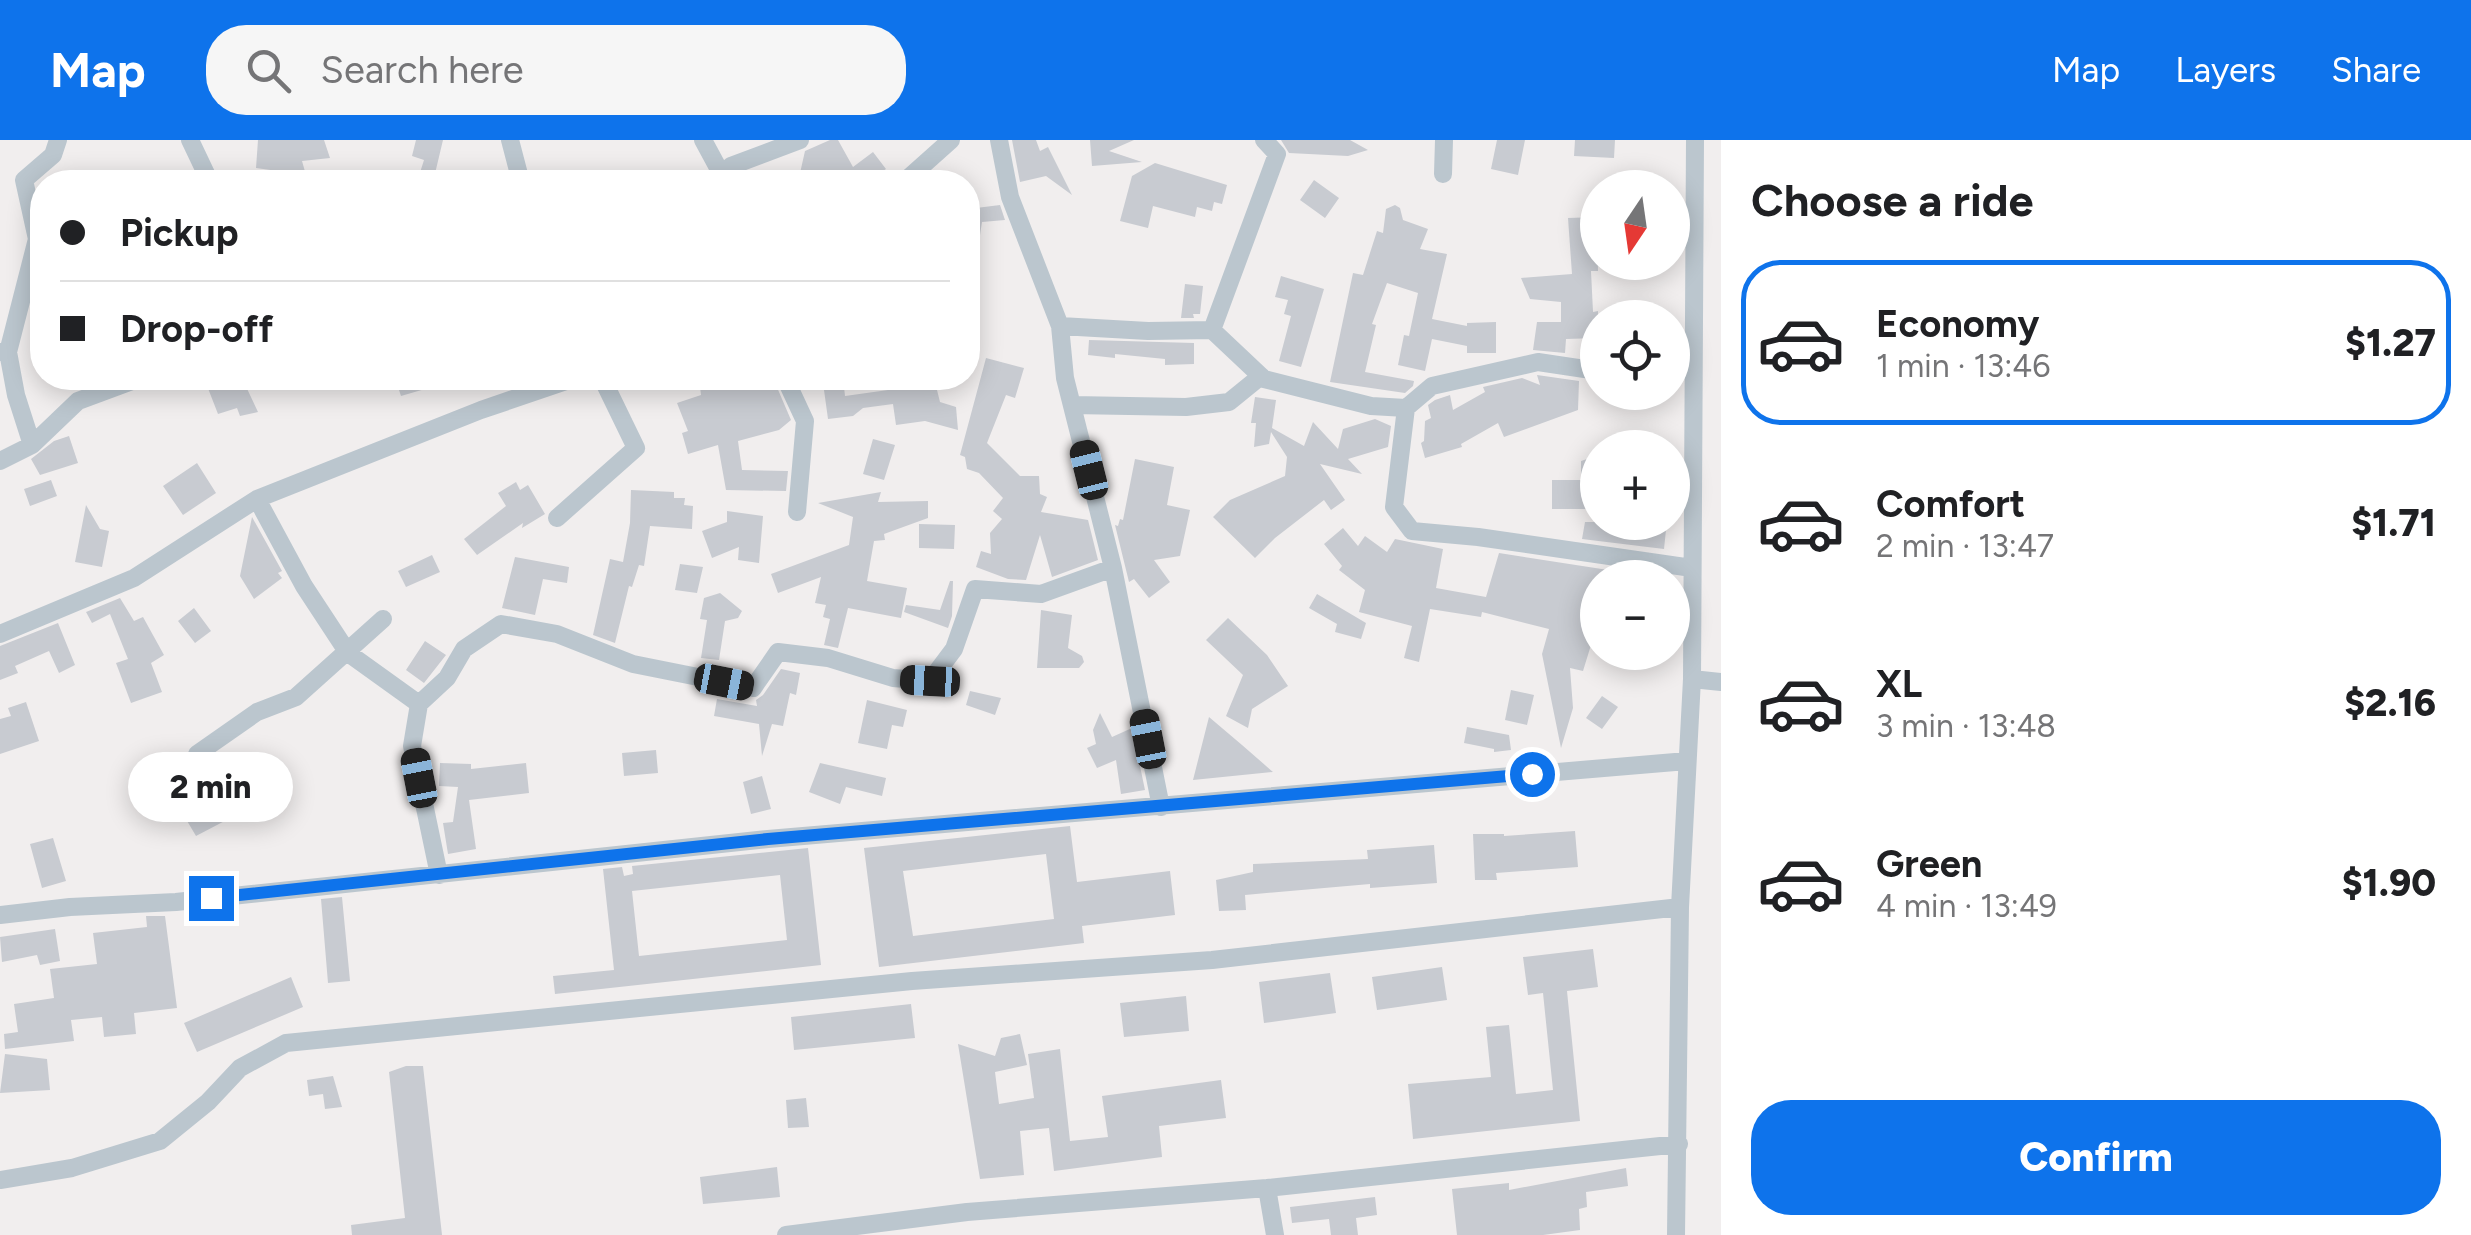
<!DOCTYPE html>
<meta charset="utf-8">
<style>
body{margin:0;font-family:Figtree,sans-serif;background:#f6f6f6;color:#202124;height:100vh;display:flex;flex-direction:column;font-size:38px;white-space:nowrap}
*{box-sizing:border-box;margin:0}
p{font-size:32px;color:#757577}
.icon{flex:none;width:55px;height:55px;fill:none;stroke:currentColor;stroke-width:2;stroke-linecap:round;stroke-linejoin:round}
.map{position:relative;flex:1;overflow:hidden}
.side{display:flex;flex-direction:column;background:#fff;width:750px}
.side>*{flex:none}
.top-card{position:absolute;left:30px;top:30px;width:950px;height:220px;border-radius:40px;box-shadow:0 5px 25px #0003;display:grid;align-content:center;height:220px;padding:0 30px;background:#fff}
.needle{width:65px;rotate:193deg}
.fabs{position:absolute;left:1580px;top:30px;display:grid;gap:20px}
.fabs a{display:grid;place-items:center;width:110px;height:110px;border-radius:50%;background:#fff;box-shadow:0 5px 25px #0003;font-size:50px}
.end{position:absolute;width:45px;height:45px;margin:-22px;border:12px solid #0e73eb;background:#fff;box-shadow:0 0 0 5px #fff}
.from{border-radius:50%}
.bubble{position:absolute;height:70px;border-radius:35px;background:#fff;box-shadow:0 5px 25px #0003;font-size:32px;font-weight:800;line-height:70px;text-align:center}
.car{position:absolute;width:30px;height:60px;margin:-30px -15px;border-radius:12px;box-shadow:0 0 8px 2px #0007;background:linear-gradient(#222 24%,#8ab4d8 0 40%,#222 0 76%,#8ab4d8 0 86%,#222 0)}
.top-card b{display:flex;align-items:center;gap:35px;height:95px;font-size:38px}
.top-card b+b{border-top:2px solid #e0e0e0}
.top-card i{width:25px;height:25px;background:#202124}
ul{padding:0;list-style:none}
li{display:flex;align-items:center;gap:30px;height:165px;margin:0 20px 15px;padding:0 10px;border:5px solid transparent;border-radius:40px}
li div{flex:1}
li b{display:block;font-size:38px}
li em{font-style:normal;font-weight:800}
li.active{border-color:#0e73eb}
li>.icon{width:90px;height:90px;stroke-width:1.5}
h2{padding:0 30px;font-size:45px;line-height:120px}
.button{display:flex;gap:20px;margin-top:auto;padding:20px 30px}
.button a{flex:1;height:115px;border-radius:40px;background:#0e73eb;color:#fff;font-size:40px;font-weight:800;line-height:115px;text-align:center}
header{display:flex;align-items:center;gap:60px;box-sizing:border-box;height:140px;padding:0 50px;background:#0e73eb;color:#fff}
header strong{font-size:48px}
nav{display:flex;gap:55px;margin-inline-start:auto;font-size:35px}
.search{width:700px;height:90px;background:#f6f6f6;display:flex;align-items:center;gap:25px;box-sizing:border-box;padding:0 35px;border-radius:40px;color:#757577;font-size:38px}
main{display:flex;flex:1;min-height:0}
.map>svg:first-child{display:block}
</style>
<header>
<strong>Map</strong>
<div class="search"><svg class="icon" aria-label="search" viewBox="0 0 24 24"><circle cx="10" cy="10" r="6"/><path d="M15 15l6 6"/></svg>Search here</div>
<nav><a>Map</a><a>Layers</a><a>Share</a></nav>
</header>
<main>
<div class="map">
<svg width="1721" height="1095" viewBox="0 0 1721 1095">
<rect width="100%" height="100%" fill="#f1eeee"/>
<path fill="#c8cbd1" fill-rule="evenodd" d="M258,0H324L330,18L302,21L306,35L256,28Z
M416,0H443L433,42H417L424,20L412,16Z
M830,0H838L853,27L873,12L886,29L867,42H798L805,11Z
M1012,0H1036L1040,11L1048,7L1072,55L1046,36L1020,42Z
M1090,0H1134L1109,11L1142,22L1092,26Z
M1281,0H1350L1368,10L1348,16L1289,13Z
M1497,0H1525L1518,35L1491,29Z
M1575,0H1615L1614,18L1574,16Z
M1155,23L1227,45L1222,64L1214,62L1212,71L1197,67L1195,77L1153,66L1148,88L1120,81L1132,36Z
M1314,40L1339,58L1325,78L1300,60Z
M1000,65L1005,80L982,82L977,115H968V69Z
M1395,65L1400,68L1403,80L1428,89L1420,109L1447,114L1432,179L1467,186V183L1496,182V213H1467V206L1432,199L1425,231L1398,225L1404,195L1409,196L1418,153L1387,143L1372,184L1376,185L1365,232L1414,241L1413,246L1405,253L1330,242L1353,133L1363,135L1377,91L1383,93L1386,69Z
M1597,77L1598,131H1591L1593,172L1598,171V198L1566,199L1565,213L1533,210L1537,182H1561V162L1530,159L1521,138L1572,134L1568,78Z
M1281,136L1324,149L1301,227L1279,221L1291,176L1284,174L1288,160L1275,157Z
M1185,144L1203,146L1200,174H1193L1194,178H1181Z
M1089,200L1194,203V224L1165,225V219L1115,214V218L1088,215Z
M986,218L1024,228L1015,258L1006,255L987,303L1020,336H1039L1040,354L1047,357L1041,372L1088,380L1098,420L1052,437L1040,395L1026,440L1008,439L976,427L981,411L991,414L990,393L1002,379L993,371L1003,358L979,333L967,329L965,317L960,315Z
M1537,235L1579,241L1578,270L1504,297L1498,283L1461,304L1462,307L1425,318L1421,303L1424,301L1425,281L1431,278L1428,265L1435,260L1450,255L1453,270L1485,252L1483,247L1522,238L1540,245Z
M204,238H242L258,272L240,276L237,268L218,274Z
M395,238H448L449,242L401,256Z
M699,238H773L791,280L779,290L738,301L742,330L788,331L786,351L726,350L718,305L688,314L682,293L688,291L677,263L701,255Z
M886,238H934L940,262L956,267L958,290L925,281L896,285L893,264L863,268L853,276L828,279L824,250L844,247L845,256L888,250Z
M1255,257L1276,260L1272,288L1304,306L1313,282L1338,309L1343,289L1375,279L1391,286L1388,307L1348,319L1362,334L1320,324L1345,360L1331,370L1324,360L1275,398L1255,418L1213,377L1230,360L1285,336L1287,317L1271,292L1269,304L1254,307L1256,283H1251Z
M69,296L78,323L40,335L31,319L54,301Z
M873,299L895,305L884,340L863,334Z
M1135,319L1174,327L1167,365L1190,370L1180,416L1154,420L1170,442L1149,458L1134,439L1129,442L1115,385L1118,386L1120,379L1123,380Z
M1587,319L1598,320V369H1552V340H1581V321Z
M197,323L216,353L183,375L163,346Z
M51,340L57,356L30,366L24,349Z
M516,342L520,350L528,345L545,374L522,388L523,383L477,415L464,399L506,366L498,353Z
M631,350L674,352V358H685L684,365L693,366L692,389L650,386L644,426L639,425L632,447L629,446L615,503L593,495L610,419L623,422L630,383Z
M881,352L878,362L928,361V378L884,394L885,400L874,401L867,441L907,448L901,478L848,468L838,508L824,505L830,479L823,477L826,465L815,463L821,437L778,453L771,434L849,405L853,377L818,363Z
M86,365L100,389L109,391L102,427L75,422Z
M727,371L763,376L759,423L738,420L739,407L712,418L702,391L727,382Z
M252,377L282,431L278,433L282,438L254,459L240,436Z
M1585,382H1633L1632,387L1666,390L1664,409L1582,399Z
M919,384L955,385L954,409L919,408Z
M1343,388L1358,406L1365,396L1387,412L1395,399L1443,409L1436,448L1486,457L1499,413L1660,438L1595,437L1584,486L1598,489V507L1591,505L1583,531L1570,528L1573,568L1561,608L1542,514L1549,489L1482,472L1481,477L1430,469L1419,522L1404,518L1412,486L1359,472L1365,450L1339,430L1342,426L1324,404Z
M432,415L440,432L406,447L398,431Z
M515,417L569,427L567,443L543,439L535,475L502,468Z
M680,424L703,427L697,453L675,450Z
M950,441H953L952,476L948,488L904,472L906,465L940,470Z
M720,453L742,471L738,478L725,481L719,520L701,518L707,480L700,479L704,458Z
M1317,454L1366,483L1361,499L1335,492L1337,484L1309,468Z
M120,458L134,481L143,477L164,515L151,523L162,552L131,563L116,523L128,519L110,474L92,483L86,472Z
M194,468L211,491L195,503L178,481Z
M1041,470L1072,475L1068,508L1082,516L1084,522L1079,528H1037Z
M1228,478L1267,515L1288,546L1252,569L1248,588L1226,576L1243,535L1206,500Z
M58,483L75,525L59,533L49,511L15,526L18,533L0,540V506Z
M425,501L446,515L424,543L406,530Z
M781,529L800,533L796,555L790,553L783,586L772,584L762,616L759,584L714,576L717,559L757,566L756,560L763,555Z
M1511,550L1534,555L1527,585L1505,580Z
M970,551L1001,558L995,575L966,565Z
M1602,556L1618,567L1602,589L1586,578Z
M867,560L907,570L903,587L892,585L887,609L858,603Z
M26,562L39,601L0,614V579L11,576L8,568Z
M1100,573L1112,597L1132,588L1145,650L1121,654L1116,620L1097,628L1087,608L1096,604L1093,590Z
M1209,577L1242,605L1273,632L1193,640Z
M1467,587L1509,595L1511,610L1494,612V609L1464,603Z
M656,610L658,633L624,636L622,613Z
M253,620L264,642L240,654L229,632Z
M440,623L471,624V629L526,623L529,653L469,660L476,709L448,714L443,683L453,682L458,647L439,646Z
M820,623L886,638L882,656L846,647L840,664L809,652Z
M762,636L771,669L751,674L743,642Z
M223,649L238,674L196,696L183,674Z
M1070,686L1077,742L1170,731L1175,775L1082,786L1084,803L879,827L864,708ZM1046,714L1054,779L913,796L903,731Z
M1575,691L1578,727L1496,733L1497,740H1475L1473,694H1504V696Z
M53,698L66,741L42,748L30,704Z
M1434,705L1437,743L1370,748V744L1245,755L1246,770L1219,771L1216,740L1253,732V724L1368,719L1367,710Z
M808,708L821,825L555,854L553,836L614,830L603,729L622,727L624,736L633,734L632,726ZM780,735L787,800L639,816L632,751Z
M342,757L350,841L328,843L321,759Z
M146,776H165L177,868L134,873L136,894L104,897L102,877L71,880L74,901L5,909L4,894L18,892L14,864L54,858L50,829L97,824L93,793L147,787Z
M55,789L60,821L40,825L37,815L2,822L0,797Z
M1593,809L1598,847L1567,851L1580,981L1413,999L1408,944L1491,937L1486,887L1509,885L1516,954L1553,950L1543,853L1528,855L1523,817Z
M1442,827L1447,860L1377,870L1372,837Z
M1330,833L1336,873L1264,883L1259,842Z
M291,837L303,867L197,912L184,883Z
M1186,856L1189,891L1124,897L1120,863Z
M911,864L915,898L794,910L791,877Z
M1020,894L1027,925L995,932L999,964L1034,958L1028,914L1060,909L1070,1001L1108,997L1102,956L1221,940L1226,978L1159,986L1162,1017L1054,1031L1049,988L1020,991L1024,1035L980,1039L958,904L995,916L1001,898Z
M5,914L47,919L50,950L0,953Z
M406,926H423L442,1095H352L351,1085L405,1078L389,932Z
M333,936L342,967L325,969L323,954L309,956L307,940Z
M806,958L809,987L788,988L786,960Z
M777,1027L780,1057L703,1064L700,1037Z
M1626,1028L1628,1046L1586,1052L1587,1067L1579,1069L1580,1090L1543,1095H1457L1452,1049L1509,1043V1050Z
M1375,1057L1377,1075L1356,1078L1358,1095H1331L1329,1079L1292,1083L1290,1067Z"/>
<g fill="none" stroke-linecap="round" stroke-linejoin="round">
<path stroke="#bbc6ce" stroke-width="18" d="M190,0L210,42
M510,0L521,42
M703,0L723,37
M999,0L1010,57L1060,186L1065,238L1113,428L1161,667
M1443,34L1444,0
M713,42L731,26L800,0
M904,42L951,0
M1060,186L1148,191L1212,190L1277,14L1264,0
M1212,190L1264,239L1371,266L1406,268L1394,367L1412,391L1478,397L1692,428
M0,212H8L16,255L32,305
M8,212L37,99L24,40L53,15L58,0
M1672,229L1693,228
M785,238L805,281L797,372
M1072,265L1186,267L1229,262L1261,236
M1406,268L1432,246L1538,222L1598,231
M0,321L32,305L78,261L140,238
M257,359L304,446L348,513L419,564L412,606L439,735
M557,378L636,308L602,238
M0,494L134,438L257,359L481,270L575,238
M1692,539L1721,542
M419,564L447,538L464,509L501,484L557,494L633,524L753,548L778,512L828,518L893,538L930,541L954,509L975,449L1041,454L1113,428
M197,614L257,572L296,557L383,479
M0,775L70,767L176,762L768,699L1687,621
M0,1040L72,1028L160,1001L208,962L240,928L286,903L912,841L1212,820L1680,767
M1267,1048L1275,1095
M786,1095L967,1072L1267,1048L1679,1004
M1676,1095L1680,767L1692,539L1695,0"/>
</g>
<g fill="none" stroke-linecap="round" stroke-linejoin="round">
<path stroke="#0e73eb" stroke-width="12" d="M211,758L768,699L1532,634"/>
</g>
</svg>
<div class="fabs">
<a><svg class="needle" viewBox="-14 -14 28 28"><path d="M0-13l5 13h-10z" fill="#e53935"/><path d="M0 13l5-13h-10z" fill="#757577"/></svg></a>
<a><svg class="icon" aria-label="locate" viewBox="0 0 24 24"><circle cx="12" cy="12" r="6"/><path d="M12 2v4M12 18v4M2 12h4M18 12h4"/></svg></a>
<a>+</a>
<a>−</a>
</div>
<i class="end from" style="left:1532px;top:634px"></i>
<i class="end" style="left:211px;top:758px"></i>
<div class="bubble" style="left:128px;top:612px;width:165px">2 min</div>
<i class="car" style="left:1089px;top:330px;rotate:346deg"></i>
<i class="car" style="left:930px;top:541px;rotate:273deg"></i>
<i class="car" style="left:724px;top:542px;rotate:101deg"></i>
<i class="car" style="left:1148px;top:599px;rotate:349deg"></i>
<i class="car" style="left:419px;top:638px;rotate:349deg"></i>
<div class="top-card">
<b><i class="from"></i>Pickup</b>
<b><i></i>Drop-off</b>
</div>
</div>
<section class="side">
<h2>Choose a ride</h2>
<ul>
<li class="active"><svg class="icon" aria-label="car" viewBox="0 0 24 24"><path d="M5 17H2v-5l4-1 3-4h7l3 4 3 1v5h-3M9 17h6M6 11h13"/><circle cx="7" cy="17" r="2"/><circle cx="17" cy="17" r="2"/></svg><div><b>Economy</b><p>1 min · 13:46</p></div><em>$1.27</em></li>
<li><svg class="icon" aria-label="car" viewBox="0 0 24 24"><path d="M5 17H2v-5l4-1 3-4h7l3 4 3 1v5h-3M9 17h6M6 11h13"/><circle cx="7" cy="17" r="2"/><circle cx="17" cy="17" r="2"/></svg><div><b>Comfort</b><p>2 min · 13:47</p></div><em>$1.71</em></li>
<li><svg class="icon" aria-label="car" viewBox="0 0 24 24"><path d="M5 17H2v-5l4-1 3-4h7l3 4 3 1v5h-3M9 17h6M6 11h13"/><circle cx="7" cy="17" r="2"/><circle cx="17" cy="17" r="2"/></svg><div><b>XL</b><p>3 min · 13:48</p></div><em>$2.16</em></li>
<li><svg class="icon" aria-label="car" viewBox="0 0 24 24"><path d="M5 17H2v-5l4-1 3-4h7l3 4 3 1v5h-3M9 17h6M6 11h13"/><circle cx="7" cy="17" r="2"/><circle cx="17" cy="17" r="2"/></svg><div><b>Green</b><p>4 min · 13:49</p></div><em>$1.90</em></li>
</ul>
<div class="button"><a>Confirm</a></div>
</section>
</main>
